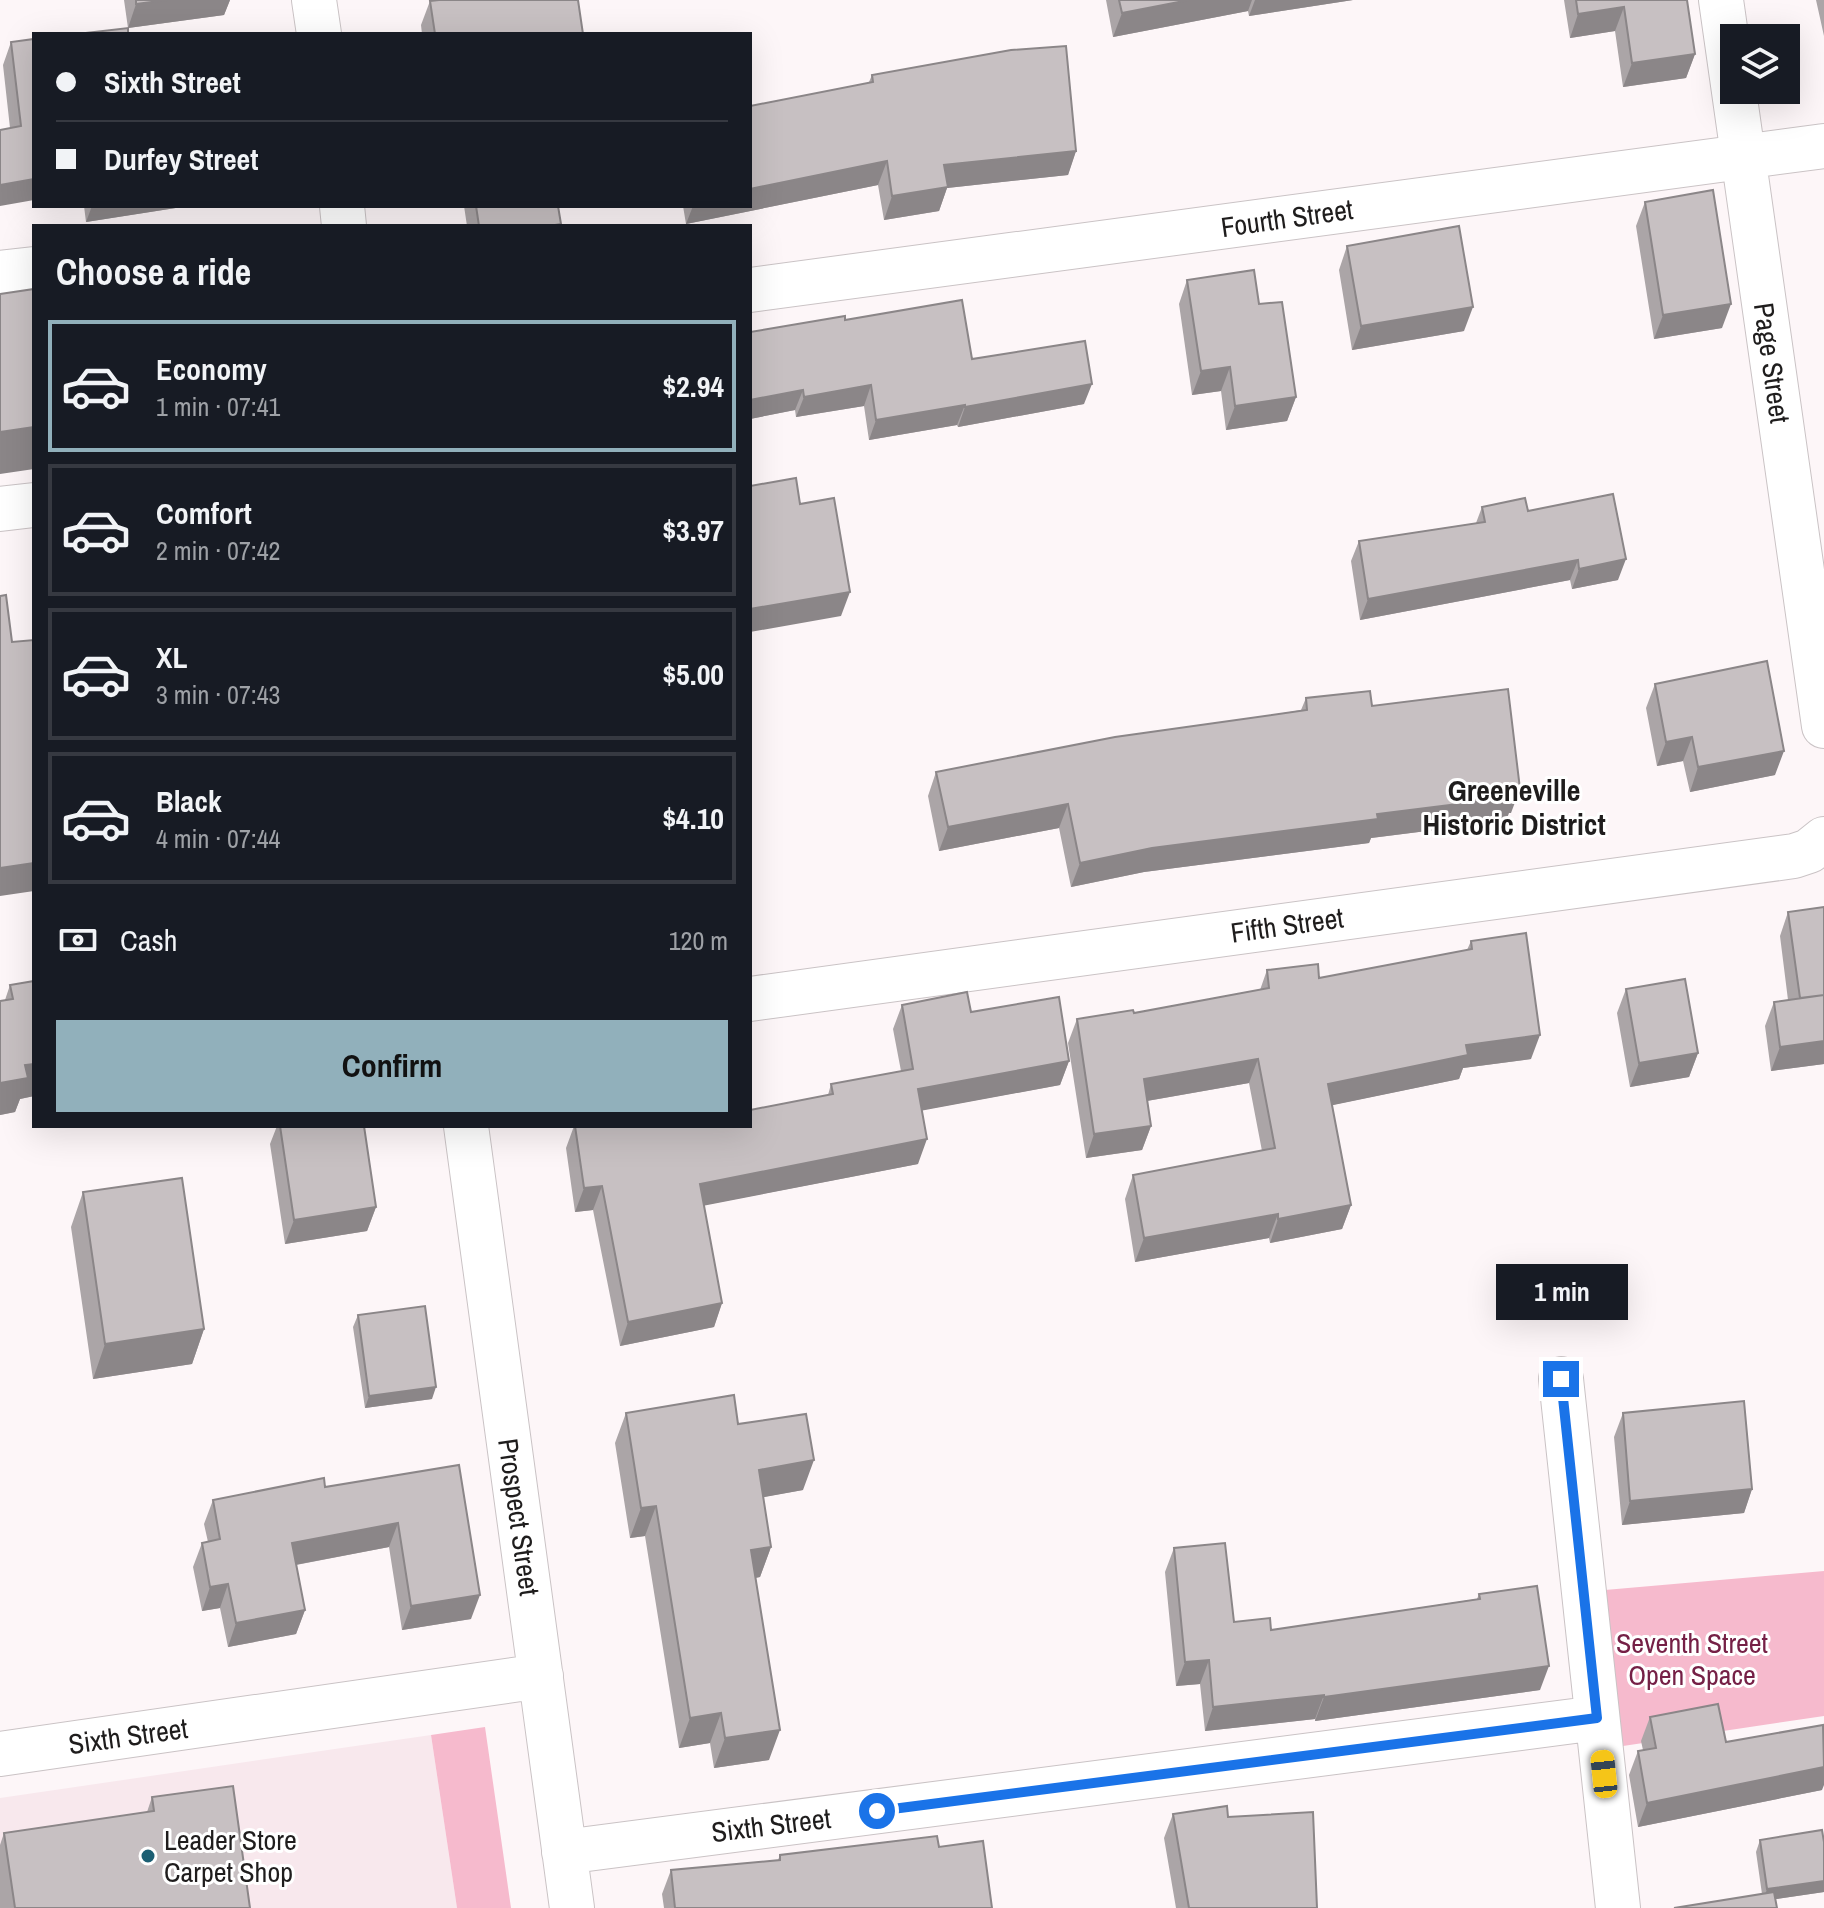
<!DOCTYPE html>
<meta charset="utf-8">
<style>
body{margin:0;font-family:"Archivo Narrow",sans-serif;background:#20242c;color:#f1f3f6;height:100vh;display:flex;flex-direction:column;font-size:30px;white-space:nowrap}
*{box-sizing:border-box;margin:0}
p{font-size:26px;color:#9ea1a6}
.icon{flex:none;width:44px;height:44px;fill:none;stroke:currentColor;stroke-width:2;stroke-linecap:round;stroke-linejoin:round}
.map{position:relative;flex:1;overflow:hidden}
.side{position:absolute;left:32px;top:224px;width:720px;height:904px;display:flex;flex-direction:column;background:#171b24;border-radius:0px;box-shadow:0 8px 32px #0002}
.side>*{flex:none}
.hud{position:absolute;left:32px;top:32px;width:720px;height:176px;border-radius:0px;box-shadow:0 8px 32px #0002;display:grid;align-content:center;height:176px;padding:0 24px;background:#171b24}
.controls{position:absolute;left:1720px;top:24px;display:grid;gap:16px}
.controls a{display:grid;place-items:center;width:80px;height:80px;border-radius:0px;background:#171b24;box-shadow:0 8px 32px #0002;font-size:40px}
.end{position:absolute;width:36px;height:36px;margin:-18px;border:10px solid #1a73e8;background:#fff;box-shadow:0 0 0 4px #fff}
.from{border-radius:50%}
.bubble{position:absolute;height:56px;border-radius:0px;background:#171b24;box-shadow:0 8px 32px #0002;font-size:26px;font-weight:700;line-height:56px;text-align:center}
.car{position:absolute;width:24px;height:48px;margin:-24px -12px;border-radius:10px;box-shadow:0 0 6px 2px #0007;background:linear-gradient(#f5c518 24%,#345 0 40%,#f5c518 0 76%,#345 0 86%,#f5c518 0)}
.hud b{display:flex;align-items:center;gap:28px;height:76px;font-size:30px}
.hud b+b{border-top:2px solid #363941}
.hud i{width:20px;height:20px;background:#f1f3f6}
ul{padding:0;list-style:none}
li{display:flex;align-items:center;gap:24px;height:132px;margin:0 16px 12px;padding:0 8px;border:4px solid #363941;border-radius:0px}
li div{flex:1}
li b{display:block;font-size:30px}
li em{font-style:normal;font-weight:700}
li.active{border-color:#91b0bb}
li>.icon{width:72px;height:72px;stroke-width:1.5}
h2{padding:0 24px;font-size:36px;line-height:96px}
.pay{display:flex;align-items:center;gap:20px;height:88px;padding:0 24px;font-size:30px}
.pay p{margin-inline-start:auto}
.action{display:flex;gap:16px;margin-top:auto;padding:16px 24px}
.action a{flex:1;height:92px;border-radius:0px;background:#91b0bb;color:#111;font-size:32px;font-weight:700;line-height:92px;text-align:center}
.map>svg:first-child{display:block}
</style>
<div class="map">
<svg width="1824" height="1908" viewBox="0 0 1824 1908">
<rect width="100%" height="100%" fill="#fdf6f8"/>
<path fill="#f8e8ed" d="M431,1735L457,1908H0V1798Z"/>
<path fill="#f6bacd" d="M1824,1571V1716L1623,1746L1605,1590Z
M485,1727L511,1908H457L431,1735Z"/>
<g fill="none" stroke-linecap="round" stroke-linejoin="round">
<defs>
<path id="minor" d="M314,0L319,34
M1721,0L1824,726
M342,206L344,226
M0,273L34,269
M750,290L1824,146
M0,509L34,505
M750,999L1794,856L1809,851L1824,839
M466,1126L572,1908
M1561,1379L1618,1908
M0,1754L541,1676
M564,1852L1597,1718"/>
</defs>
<use href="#minor" stroke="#cac3c5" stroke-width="46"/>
<use href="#minor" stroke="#fff" stroke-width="44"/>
</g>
<path fill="#aba5a7" d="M124,0H230L224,15L128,28Z
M1106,0H1353L1249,16L1248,11L1113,37Z
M1564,0H1687L1695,54L1686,78L1623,87L1615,31L1570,38Z
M1816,0H1824V36Z
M430,1L583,34H422L421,25Z
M11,42L34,200L10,128L3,65Z
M872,75L1076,151L1068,175L947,188L939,211L884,220L878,185L686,224L683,206H750L869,82Z
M1645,202L1722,328L1654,339L1636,226Z
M84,206H182V207L86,222Z
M464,206H558L549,226H467Z
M1347,246L1464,331L1352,350L1339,270Z
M1187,280L1259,304L1296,397L1287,421L1226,430L1221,391L1192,395L1179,304Z
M845,320L972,359L1084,404L958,427L957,425L869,440L864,406L796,417L795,410L750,419V332Z
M1482,507L1528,511L1618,580L1572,589L1570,580L1360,620L1351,561L1359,541L1476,523Z
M1655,684L1775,775L1690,792L1683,761L1657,766L1646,708Z
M1306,698L1372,706L1511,813H1508L1506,821L1371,838L1369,843L1144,872L1071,887L1059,828L939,851L928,796L936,772L1301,710Z
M1788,912L1824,1064L1771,1071L1765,1026L1774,1002L1788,1000L1780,936Z
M1471,941L1531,1059L1463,1068L1459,1079L1332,1105L1351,1205L1342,1229L1270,1243L1269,1238L1135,1262L1125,1199L1133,1175L1262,1151L1249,1083L1147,1101L1151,1126L1142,1150L1086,1158L1068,1043L1077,1019L1134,1013L1260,990L1267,970L1319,978L1467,950Z
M34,981V1096L20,1099L15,1112L0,1115V1001L5,1000L10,985Z
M1626,989L1698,1053L1689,1077L1630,1087L1617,1013Z
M902,1005L971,1012L1069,1061L1060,1085L922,1110L918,1164L704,1205L722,1303L714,1327L620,1346L593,1210L575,1212L566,1148L574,1126H750L828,1095L831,1084L901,1071L893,1029Z
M277,1126H364L376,1207L367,1231L285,1244L270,1144Z
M83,1192L204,1329L192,1364L93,1379L71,1227Z
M358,1315L432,1399L365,1408L353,1327Z
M626,1413L738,1424L803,1490L763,1497L771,1547L760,1577L756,1578L769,1760L714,1768L710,1743L679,1748L645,1536L630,1538L615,1443Z
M1623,1413L1752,1489L1744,1513L1622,1525L1614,1437Z
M459,1465L471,1619L402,1630L389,1547L296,1565L305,1610L296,1634L228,1647L220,1608L202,1611L193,1567L202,1543L208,1542L204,1524L213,1500L325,1487Z
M1174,1548L1234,1622L1271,1630L1477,1599L1479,1594L1540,1690L1315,1721V1719L1205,1731L1200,1684L1176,1686L1165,1572Z
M1650,1717L1726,1742L1822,1790L1638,1827L1629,1775L1638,1751L1643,1750L1641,1741Z
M152,1797L250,1908H0V1845L4,1833L147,1812Z
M1173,1814L1228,1817L1317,1908H1176L1164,1838Z
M1760,1840L1824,1842V1892L1776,1899L1762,1894L1756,1852Z
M939,1847L992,1908H664L662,1894L671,1870L778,1860L780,1855Z"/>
<path fill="#8b8688" d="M167,0H230L224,15L128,28L136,4Z
M1189,0H1252L1248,11L1113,37L1122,13Z
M1255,0H1353L1249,16Z
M1624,7L1615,31L1570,38L1578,14Z
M1695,54L1686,78L1623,87L1632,63Z
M1076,151L1068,175L947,188L939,211L884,220L892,196L944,165Z
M887,161L878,185L686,224L693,206H750V189Z
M34,179V200L0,206V185Z
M92,206H182V207L86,222Z
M1731,304L1722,328L1654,339L1663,315Z
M1473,307L1464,331L1352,350L1361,326Z
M1230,367L1221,391L1192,395L1201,371Z
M1092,384L1084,404L958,427L965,407Z
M871,385L864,406L796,417L804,397Z
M803,390L795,410L750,419V400Z
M1296,397L1287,421L1226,430L1235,406Z
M965,405L957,425L869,440L876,420Z
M34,427V469L0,474V432Z
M1626,559L1618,580L1572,589L1579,569Z
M1578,560L1570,580L1360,620L1368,599Z
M850,592L841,616L750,632V609Z
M1692,737L1683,761L1657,766L1666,742Z
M1784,751L1775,775L1690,792L1698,767Z
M1513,789H1520L1511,813H1509L1506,821L1371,838L1369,843L1144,872L1071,887L1080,863L1152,848L1377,814Z
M1068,804L1059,828L939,851L948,827Z
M34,863V891L0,896V868Z
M1540,1035L1531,1059L1463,1068L1459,1079L1319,1108L1328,1084L1466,1045Z
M1824,1041V1064L1771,1071L1780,1047Z
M1698,1053L1689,1077L1630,1087L1639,1063Z
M1258,1059L1249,1083L1135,1103L1144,1079Z
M1069,1061L1060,1085L909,1113L918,1089Z
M34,1064V1096L20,1099L15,1112L0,1115V1083L25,1065Z
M1151,1126L1142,1150L1086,1158L1094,1134Z
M927,1139L918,1164L692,1208L700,1184Z
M602,1186L593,1210L575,1212L584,1188Z
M1351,1205L1342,1229L1270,1243L1278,1219Z
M376,1207L367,1231L285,1244L294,1220Z
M1278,1214L1269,1238L1135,1262L1144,1238Z
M722,1303L714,1327L620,1346L628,1322Z
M204,1329L192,1364L93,1379L105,1344Z
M436,1387L432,1399L365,1408L369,1396Z
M814,1460L803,1490L748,1500L759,1470Z
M1752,1489L1744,1513L1622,1525L1630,1501Z
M656,1506L645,1536L630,1538L641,1508Z
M398,1523L389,1547L284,1567L292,1543Z
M771,1547L760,1577L740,1580L751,1550Z
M228,1584L220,1608L202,1611L210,1587Z
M480,1595L471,1619L402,1630L411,1606Z
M305,1610L296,1634L228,1647L236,1623Z
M1209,1660L1200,1684L1176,1686L1185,1662Z
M1549,1666L1540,1690L1315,1721L1324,1697Z
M1324,1695L1315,1719L1205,1731L1213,1707Z
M721,1713L710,1743L679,1748L690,1718Z
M780,1730L769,1760L714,1768L725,1738Z
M1824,1767V1785L1822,1790L1638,1827L1647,1803Z
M1824,1881V1892L1763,1901L1767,1889Z"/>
<path fill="#c7c0c2" stroke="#8b8688" stroke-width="2" d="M136,0H167L136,4Z
M439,0H578L583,34H435L430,1Z
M1119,0H1189L1122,13Z
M1576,0H1687L1695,54L1632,63L1624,7L1578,14Z
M128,28V34H77Z
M34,39V179L0,185V130L21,126L11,42Z
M1066,46L1076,151L944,165L948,187L892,196L887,161L750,189V106L873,82L872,75L1011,50Z
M1713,190L1731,304L1663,315L1645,202Z
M476,206H558L561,224L549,226H479Z
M1459,226L1473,307L1361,326L1347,246Z
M1254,270L1259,304L1282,302L1296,397L1235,406L1230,367L1201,371L1187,280Z
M34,289V427L0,432V294Z
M962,300L972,359L1085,341L1092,384L965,407V405L876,420L871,385L804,397L803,390L750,400V332L845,316V320Z
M796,478L800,504L834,498L850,592L750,609V486Z
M1613,494L1626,559L1579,569L1578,560L1368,599L1359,541L1485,522L1482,507L1525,498L1528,511Z
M6,595L12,642L34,640V863L0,868V596Z
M1767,661L1784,751L1698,767L1692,737L1666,742L1655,684Z
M1508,689L1520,789H1513L1514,797L1377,814L1378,819L1152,848L1080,863L1068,804L948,827L936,772L1115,737L1307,710L1306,698L1370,691L1372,706Z
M1824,907V995L1800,998L1788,912Z
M1526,933L1540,1035L1466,1045L1468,1055L1328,1084L1351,1205L1278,1219V1214L1144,1238L1133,1175L1275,1148L1258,1059L1144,1079L1151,1126L1094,1134L1077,1019L1133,1010L1134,1013L1269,988L1267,970L1318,964L1319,978L1472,949L1471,941Z
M1685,979L1698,1053L1639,1063L1626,989Z
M34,981V1064L25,1065L28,1078L0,1083V1001L13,999L10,985Z
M967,992L971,1012L1059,997L1069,1061L918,1089L927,1139L700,1184L722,1303L628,1322L602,1186L584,1188L575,1126H750V1110L833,1094L831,1084L913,1069L902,1005Z
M1824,995V1041L1780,1047L1774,1002Z
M280,1126H364L376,1207L294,1220Z
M182,1178L204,1329L105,1344L83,1192Z
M425,1306L436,1387L369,1396L358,1315Z
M734,1395L738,1424L806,1414L814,1460L759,1470L771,1547L751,1550L780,1730L725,1738L721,1713L690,1718L656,1506L641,1508L626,1413Z
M1744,1401L1752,1489L1630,1501L1623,1413Z
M459,1465L480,1595L411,1606L398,1523L292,1543L305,1610L236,1623L228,1584L210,1587L202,1543L220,1539L213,1500L324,1478L325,1487Z
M1225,1543L1234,1622L1270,1618L1271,1630L1480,1599L1479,1594L1537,1586L1549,1666L1324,1697V1695L1213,1707L1209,1660L1185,1662L1174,1548Z
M1718,1704L1726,1742L1823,1725L1824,1767L1647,1803L1638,1751L1656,1748L1650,1717Z
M233,1786L250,1908H15L4,1833L154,1811L152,1797Z
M1227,1806L1228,1817L1313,1812L1317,1908H1189L1173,1814Z
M1822,1830L1824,1842V1881L1767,1889L1760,1840Z
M937,1836L939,1847L983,1841L992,1908H675L671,1870L780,1860V1855Z
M1774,1892L1777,1908H1674Z"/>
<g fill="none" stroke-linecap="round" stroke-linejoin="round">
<path stroke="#1a73e8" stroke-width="10" d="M877,1811L1597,1718L1561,1379"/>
</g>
<circle fill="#1c5f73" stroke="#fff" stroke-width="3" cx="148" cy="1856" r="8"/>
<g text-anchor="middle" stroke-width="6" stroke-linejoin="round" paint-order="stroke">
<g font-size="28" fill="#1f1d1d" stroke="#fff">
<text transform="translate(1287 218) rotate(-8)" y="10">Fourth Street</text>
<text transform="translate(1772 363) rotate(82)" y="10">Page Street</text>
<text transform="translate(1287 925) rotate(-8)" y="10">Fifth Street</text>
<text transform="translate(519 1517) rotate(82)" y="10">Prospect Street</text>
<text transform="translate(128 1736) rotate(-8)" y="10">Sixth Street</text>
<text transform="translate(771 1825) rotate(-7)" y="10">Sixth Street</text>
</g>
<g font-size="28" fill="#752046" stroke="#fff">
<text x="1692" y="1653">Seventh Street<tspan x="1692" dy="32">Open Space</tspan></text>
</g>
<g font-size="28" fill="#1f1d1d" stroke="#fff" text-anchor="start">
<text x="164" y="1850">Leader Store<tspan x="164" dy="32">Carpet Shop</tspan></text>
</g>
<g font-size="30" font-weight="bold" fill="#1f1d1d" stroke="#fff">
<text x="1514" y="801">Greeneville<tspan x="1514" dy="34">Historic District</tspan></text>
</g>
</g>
</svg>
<div class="controls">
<a><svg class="icon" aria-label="layers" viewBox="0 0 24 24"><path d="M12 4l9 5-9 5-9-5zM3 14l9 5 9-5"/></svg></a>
</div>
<i class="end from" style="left:877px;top:1811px"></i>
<i class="end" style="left:1561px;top:1379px"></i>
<div class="bubble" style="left:1496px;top:1264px;width:132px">1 min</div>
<i class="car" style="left:1604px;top:1774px;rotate:354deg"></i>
<div class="hud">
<b><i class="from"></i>Sixth Street</b>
<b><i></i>Durfey Street</b>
</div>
<section class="side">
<h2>Choose a ride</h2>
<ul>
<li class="active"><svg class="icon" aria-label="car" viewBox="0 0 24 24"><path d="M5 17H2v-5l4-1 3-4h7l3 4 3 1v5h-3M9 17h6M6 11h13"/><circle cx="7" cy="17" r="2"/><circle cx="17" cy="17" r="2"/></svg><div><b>Economy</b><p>1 min · 07:41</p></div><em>$2.94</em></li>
<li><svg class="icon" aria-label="car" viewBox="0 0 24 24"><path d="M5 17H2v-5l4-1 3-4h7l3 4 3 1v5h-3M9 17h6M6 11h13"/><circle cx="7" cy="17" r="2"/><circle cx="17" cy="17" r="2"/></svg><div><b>Comfort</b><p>2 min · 07:42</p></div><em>$3.97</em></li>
<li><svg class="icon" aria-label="car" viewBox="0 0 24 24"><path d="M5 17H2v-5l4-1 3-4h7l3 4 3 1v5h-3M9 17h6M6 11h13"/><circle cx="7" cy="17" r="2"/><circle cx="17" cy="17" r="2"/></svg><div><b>XL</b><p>3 min · 07:43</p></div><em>$5.00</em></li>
<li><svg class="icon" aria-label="car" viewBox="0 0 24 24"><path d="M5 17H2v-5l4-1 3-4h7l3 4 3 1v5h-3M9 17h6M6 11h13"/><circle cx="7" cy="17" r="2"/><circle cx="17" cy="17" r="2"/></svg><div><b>Black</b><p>4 min · 07:44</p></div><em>$4.10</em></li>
</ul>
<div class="pay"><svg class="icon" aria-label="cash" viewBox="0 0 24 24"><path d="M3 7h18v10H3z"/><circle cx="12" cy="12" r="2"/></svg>Cash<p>120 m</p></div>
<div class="action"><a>Confirm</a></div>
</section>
</div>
